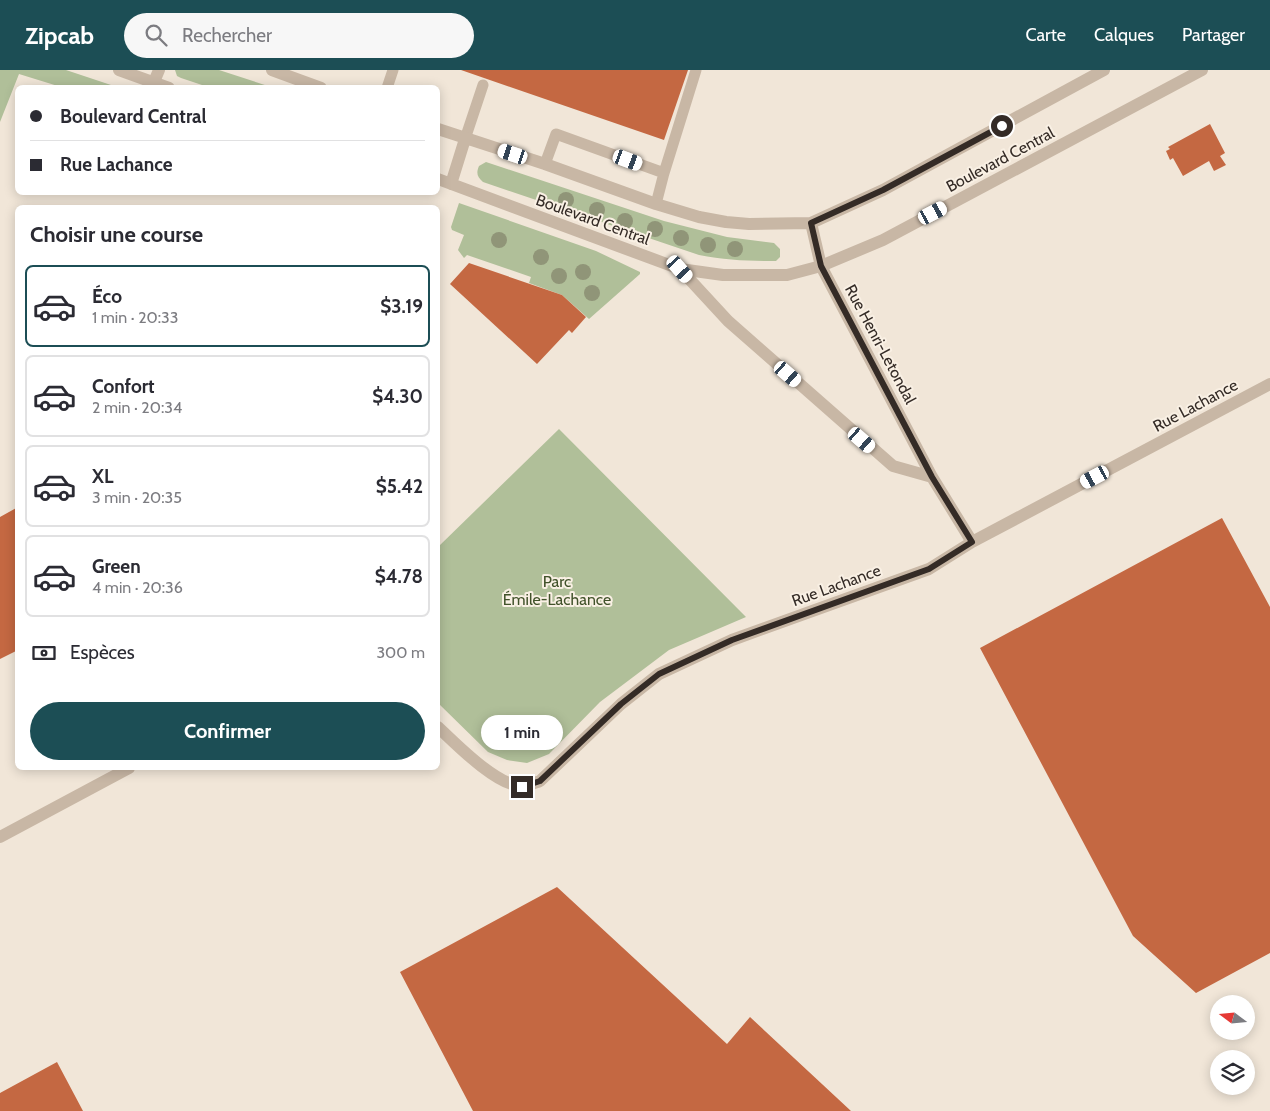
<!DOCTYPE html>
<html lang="fr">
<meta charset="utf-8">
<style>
body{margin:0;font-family:Cabin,sans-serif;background:#f7f7f7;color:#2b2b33;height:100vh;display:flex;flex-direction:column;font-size:19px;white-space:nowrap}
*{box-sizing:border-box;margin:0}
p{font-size:16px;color:#7c7c81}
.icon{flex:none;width:28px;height:28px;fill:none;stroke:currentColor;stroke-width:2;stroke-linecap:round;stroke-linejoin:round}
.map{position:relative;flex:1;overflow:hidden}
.side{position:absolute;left:15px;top:135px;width:425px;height:565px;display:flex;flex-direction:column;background:#fff;border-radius:8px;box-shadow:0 2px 12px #0003}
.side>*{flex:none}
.banner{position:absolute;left:15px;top:15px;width:425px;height:110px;border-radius:8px;box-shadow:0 2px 12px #0003;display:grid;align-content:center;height:110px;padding:0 15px;background:#fff}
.needle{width:32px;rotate:286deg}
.fabs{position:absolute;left:1210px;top:925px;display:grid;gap:10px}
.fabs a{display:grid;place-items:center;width:45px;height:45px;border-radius:50%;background:#fff;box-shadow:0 2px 12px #0003;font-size:25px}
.end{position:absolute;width:22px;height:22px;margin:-11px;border:6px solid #342b26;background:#fff;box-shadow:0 0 0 2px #fff}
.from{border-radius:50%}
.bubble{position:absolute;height:35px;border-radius:18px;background:#fff;box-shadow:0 2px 12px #0003;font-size:16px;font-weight:800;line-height:35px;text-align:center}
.car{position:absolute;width:15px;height:30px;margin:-15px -8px;border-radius:6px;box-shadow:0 0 4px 1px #0007;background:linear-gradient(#fff 24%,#345 0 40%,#fff 0 76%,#345 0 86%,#fff 0)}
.banner b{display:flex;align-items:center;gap:18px;height:48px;font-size:19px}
.banner b+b{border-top:1px solid #e1e1e2}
.banner i{width:12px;height:12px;background:#2b2b33}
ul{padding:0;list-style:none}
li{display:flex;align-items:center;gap:15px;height:82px;margin:0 10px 8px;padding:0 5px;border:2px solid #e1e1e2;border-radius:8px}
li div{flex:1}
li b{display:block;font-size:19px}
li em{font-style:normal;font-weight:800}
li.on{border-color:#1c4e55}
li>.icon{width:45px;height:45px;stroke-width:1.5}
h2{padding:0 15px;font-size:22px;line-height:60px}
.pay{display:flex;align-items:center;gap:12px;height:55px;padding:0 15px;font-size:19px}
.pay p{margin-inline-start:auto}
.cta{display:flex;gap:10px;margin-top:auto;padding:10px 15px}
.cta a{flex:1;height:58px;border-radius:30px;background:#1c4e55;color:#fff;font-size:20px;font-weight:800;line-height:58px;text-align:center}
header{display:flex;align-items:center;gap:30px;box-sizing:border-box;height:70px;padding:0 25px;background:#1c4e55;color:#fff}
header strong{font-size:24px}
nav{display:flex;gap:28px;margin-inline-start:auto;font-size:18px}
.search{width:350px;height:45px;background:#f7f7f7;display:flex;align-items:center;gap:12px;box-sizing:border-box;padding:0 18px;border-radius:28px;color:#7c7c81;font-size:19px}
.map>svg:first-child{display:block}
</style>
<header>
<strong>Zipcab</strong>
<div class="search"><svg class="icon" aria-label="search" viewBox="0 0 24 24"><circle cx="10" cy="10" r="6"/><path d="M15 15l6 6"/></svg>Rechercher</div>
<nav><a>Carte</a><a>Calques</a><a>Partager</a></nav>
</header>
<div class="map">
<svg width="1270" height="1041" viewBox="0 0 1270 1041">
<rect width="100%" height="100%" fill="#f1e6d8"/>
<path fill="#b0bf99" d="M0,0H66L114,16V18L61,17L19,4L0,52Z
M175,0H219L271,17H208L181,8L177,6Z
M486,92L664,151L727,167L774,173L780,179V187L776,191H772C747,191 724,190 699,185L483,112C477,107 476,103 479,96Z
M459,133L596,181L640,202V204L589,249L562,225L529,213L531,207L467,185L464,188L458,180L464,165L452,160L451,157Z
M559,359L746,547L669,580L600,632L549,684L527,693L507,690L488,682L438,633V477Z"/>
<path fill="#c46842" d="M461,0H688L664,70Z
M1210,54L1225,83L1220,86L1226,95L1214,101L1209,91L1183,106L1173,88L1170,90L1166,81L1170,79L1168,77Z
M469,193L562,225L586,247L572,263L569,260L537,294L450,214Z
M18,437V580L0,589V447Z
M1222,448L1270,537V883L1196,923L1133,866L980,578Z
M557,817L727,974L750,947L851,1041H473L400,902Z
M57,992L83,1041H0V1023Z"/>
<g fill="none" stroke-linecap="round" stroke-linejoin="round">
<path stroke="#c8b7a5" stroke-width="11" d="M387,18L393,0
M465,69L483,15
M545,94L556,64L664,103L656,134
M664,103L696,0"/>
<path stroke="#c8b7a5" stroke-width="12" d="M119,0L169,18
M272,0L321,18
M154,12L159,0
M438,59L545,94L656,134L699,147L726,152L749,154L811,153L883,120L1104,0
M438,109L680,199L723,205H787L821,196L883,170L1202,0
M451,114L465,69
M811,153L821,196L932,407L972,472
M680,199L728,251L893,396L932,407
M438,657C456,674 496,715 521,716C526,717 534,713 540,711L621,634L659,604L732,570L929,499L972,472L1270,314
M0,767L129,698"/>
</g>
<g fill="#909578">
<circle cx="566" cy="130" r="8"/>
<circle cx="597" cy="140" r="8"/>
<circle cx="625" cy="151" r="8"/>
<circle cx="655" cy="159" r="8"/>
<circle cx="681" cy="168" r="8"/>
<circle cx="499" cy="170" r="8"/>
<circle cx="708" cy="175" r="8"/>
<circle cx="735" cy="179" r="8"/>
<circle cx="541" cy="187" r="8"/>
<circle cx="583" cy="202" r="8"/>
<circle cx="559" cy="206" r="8"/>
<circle cx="592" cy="223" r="8"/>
</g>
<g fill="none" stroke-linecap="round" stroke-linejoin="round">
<path stroke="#342b26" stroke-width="6" d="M522,717L540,711L621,634L659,604L732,570L929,499L972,472L932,407L821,196L811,153L883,120L1002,56"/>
</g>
<g text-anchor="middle" stroke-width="4" stroke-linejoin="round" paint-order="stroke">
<g font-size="16" fill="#342b26" stroke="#f9f0e4">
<text transform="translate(1000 89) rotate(-28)" y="6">Boulevard Central</text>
<text transform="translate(593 149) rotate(20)" y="6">Boulevard Central</text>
<text transform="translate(881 274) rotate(62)" y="6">Rue Henri-Letondal</text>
<text transform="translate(1195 335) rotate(-28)" y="6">Rue Lachance</text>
<text transform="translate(836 515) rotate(-20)" y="6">Rue Lachance</text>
</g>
<g font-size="16" fill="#41522a" stroke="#f9f0e4">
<text x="557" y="517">Parc<tspan x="557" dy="18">Émile-Lachance</tspan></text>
</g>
</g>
</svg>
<div class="fabs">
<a><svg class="needle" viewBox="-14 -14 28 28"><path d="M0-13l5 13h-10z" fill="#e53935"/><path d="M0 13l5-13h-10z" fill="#7c7c81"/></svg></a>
<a><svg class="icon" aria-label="layers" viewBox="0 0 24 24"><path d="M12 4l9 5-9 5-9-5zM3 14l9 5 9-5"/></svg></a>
</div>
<i class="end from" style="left:1002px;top:56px"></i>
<i class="end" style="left:522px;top:717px"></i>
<div class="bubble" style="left:481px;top:645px;width:82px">1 min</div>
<i class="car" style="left:513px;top:84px;rotate:288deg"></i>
<i class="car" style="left:628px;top:90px;rotate:110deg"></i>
<i class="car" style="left:933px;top:143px;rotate:62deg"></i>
<i class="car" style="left:680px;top:199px;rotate:138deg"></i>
<i class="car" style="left:788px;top:304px;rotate:131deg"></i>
<i class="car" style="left:862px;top:370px;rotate:131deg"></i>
<i class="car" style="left:1095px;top:407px;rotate:242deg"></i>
<div class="banner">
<b><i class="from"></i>Boulevard Central</b>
<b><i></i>Rue Lachance</b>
</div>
<section class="side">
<h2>Choisir une course</h2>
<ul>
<li class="on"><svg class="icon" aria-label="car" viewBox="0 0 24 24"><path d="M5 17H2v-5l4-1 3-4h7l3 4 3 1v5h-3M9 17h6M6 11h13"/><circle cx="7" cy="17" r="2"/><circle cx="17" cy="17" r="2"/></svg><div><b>Éco</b><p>1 min · 20:33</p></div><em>$3.19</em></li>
<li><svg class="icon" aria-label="car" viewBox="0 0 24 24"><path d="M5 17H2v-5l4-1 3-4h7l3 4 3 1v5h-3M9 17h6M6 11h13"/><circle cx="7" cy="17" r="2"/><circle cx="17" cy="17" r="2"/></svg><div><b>Confort</b><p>2 min · 20:34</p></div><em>$4.30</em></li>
<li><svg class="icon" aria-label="car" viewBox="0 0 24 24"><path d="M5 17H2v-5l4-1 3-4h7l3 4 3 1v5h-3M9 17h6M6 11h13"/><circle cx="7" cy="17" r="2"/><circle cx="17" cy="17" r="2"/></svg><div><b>XL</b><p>3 min · 20:35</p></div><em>$5.42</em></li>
<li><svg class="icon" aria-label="car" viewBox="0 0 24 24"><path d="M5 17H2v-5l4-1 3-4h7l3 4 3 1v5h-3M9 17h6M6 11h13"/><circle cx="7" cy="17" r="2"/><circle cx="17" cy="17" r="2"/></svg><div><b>Green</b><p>4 min · 20:36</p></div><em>$4.78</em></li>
</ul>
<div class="pay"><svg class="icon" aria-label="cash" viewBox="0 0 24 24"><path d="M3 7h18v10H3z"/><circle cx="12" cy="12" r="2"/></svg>Espèces<p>300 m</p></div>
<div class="cta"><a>Confirmer</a></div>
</section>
</div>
